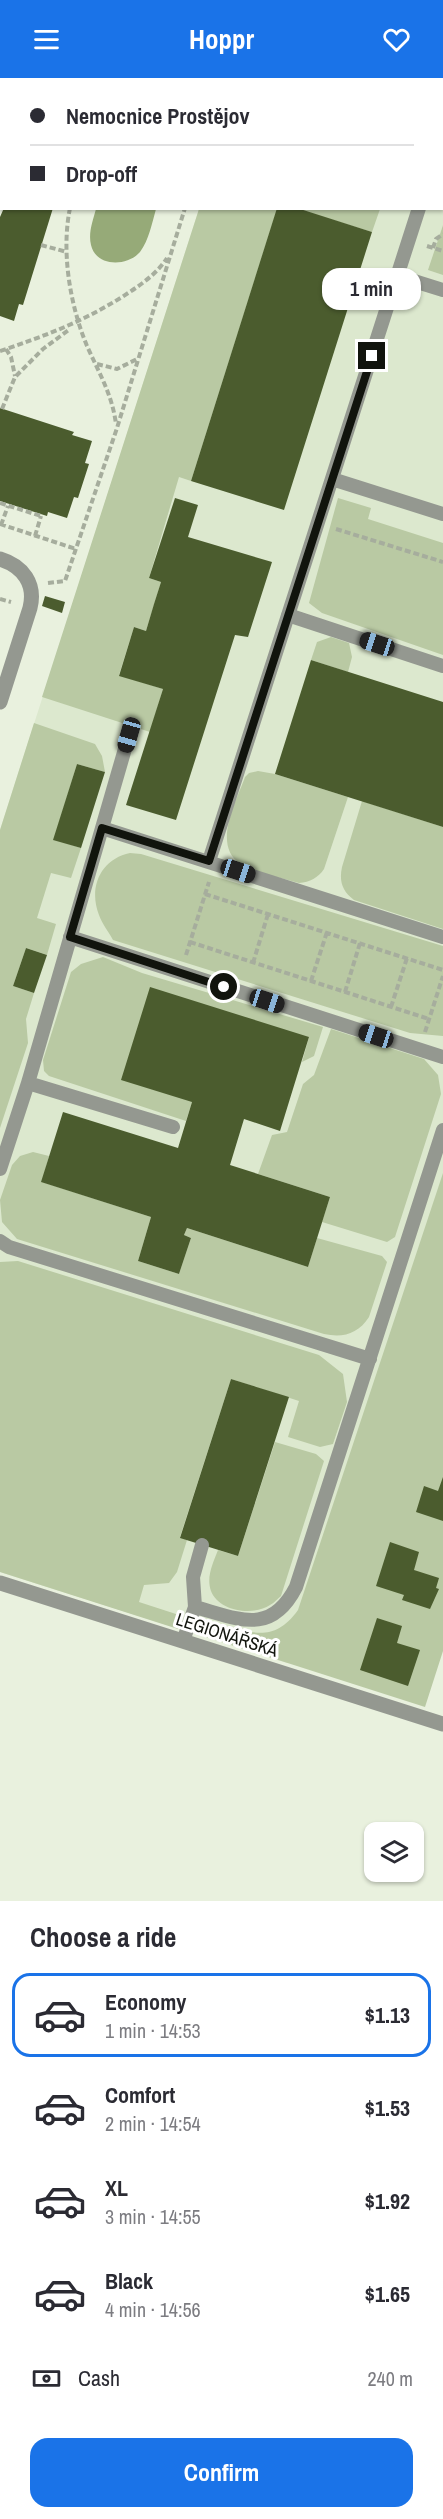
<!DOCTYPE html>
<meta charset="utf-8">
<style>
body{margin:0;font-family:"Archivo Narrow",sans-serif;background:#f7f7f7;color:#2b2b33;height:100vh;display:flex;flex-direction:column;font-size:22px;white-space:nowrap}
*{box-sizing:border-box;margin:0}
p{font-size:20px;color:#7c7c81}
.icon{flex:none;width:33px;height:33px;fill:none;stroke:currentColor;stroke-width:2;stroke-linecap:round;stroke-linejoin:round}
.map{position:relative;height:1823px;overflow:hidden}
.sheet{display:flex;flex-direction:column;background:#fff;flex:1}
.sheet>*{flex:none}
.hud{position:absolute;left:0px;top:0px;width:444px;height:132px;box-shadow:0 2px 4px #0004;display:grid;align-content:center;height:132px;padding:0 30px;background:#fff}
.tools{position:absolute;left:364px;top:1744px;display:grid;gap:12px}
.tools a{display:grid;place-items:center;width:60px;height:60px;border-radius:12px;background:#fff;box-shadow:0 2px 4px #0004;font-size:30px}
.end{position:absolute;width:27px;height:27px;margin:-14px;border:8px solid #11140d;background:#fff;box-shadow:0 0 0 3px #fff}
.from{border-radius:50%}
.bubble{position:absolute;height:42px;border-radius:18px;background:#fff;box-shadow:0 2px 4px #0004;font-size:20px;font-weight:700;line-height:42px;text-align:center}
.car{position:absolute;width:18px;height:36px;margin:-18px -9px;border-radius:8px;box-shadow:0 0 4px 2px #0007;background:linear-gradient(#222 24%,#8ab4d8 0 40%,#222 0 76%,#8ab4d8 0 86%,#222 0)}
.hud b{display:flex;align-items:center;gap:21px;height:57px;font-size:22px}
.hud b+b{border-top:2px solid #e1e1e2}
.hud i{width:15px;height:15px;background:#2b2b33}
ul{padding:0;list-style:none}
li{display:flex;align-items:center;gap:18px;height:84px;margin:0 12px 9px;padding:0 18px;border:3px solid transparent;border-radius:18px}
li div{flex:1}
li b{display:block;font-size:22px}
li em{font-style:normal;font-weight:700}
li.on{border-color:#1a73e8}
li>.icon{width:54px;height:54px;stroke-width:1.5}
h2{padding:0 30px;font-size:27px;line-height:72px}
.pay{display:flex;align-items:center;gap:15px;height:66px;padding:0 30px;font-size:22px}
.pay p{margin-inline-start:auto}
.primary-button{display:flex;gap:12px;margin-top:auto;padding:12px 30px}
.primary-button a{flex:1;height:69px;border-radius:18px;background:#1a73e8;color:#fff;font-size:24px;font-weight:700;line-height:69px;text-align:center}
header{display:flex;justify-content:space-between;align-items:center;height:78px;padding:0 30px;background:#1a73e8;color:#fff;font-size:27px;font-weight:700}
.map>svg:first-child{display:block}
</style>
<header><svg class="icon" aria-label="menu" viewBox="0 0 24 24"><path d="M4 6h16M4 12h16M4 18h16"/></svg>Hoppr<svg class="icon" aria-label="heart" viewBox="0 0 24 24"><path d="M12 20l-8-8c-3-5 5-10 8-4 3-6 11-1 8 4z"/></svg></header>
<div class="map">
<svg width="443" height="1823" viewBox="0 0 443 1823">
<rect width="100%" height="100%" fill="#e9f1de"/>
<path fill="#dce8ce" d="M241,0H443V147L437,166L443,169V1096L287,1585L0,1494V752L199,131L442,130V2Z"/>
<path fill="#b9c9a3" d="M241,0H422L240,1Z
M199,131H277L191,403L179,399L149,500L161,504L146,553L134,549L119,597L163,611L150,654L42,619Z
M297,131H380L372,154Z
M443,147V197L428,192Z
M338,420L371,430L368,441L443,465V577L322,535L309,525Z
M331,559L349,565L352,579L348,594L311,582L317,564Z
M34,645L95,666L102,678L105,694L77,686L54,761L81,770L71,800L51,795L37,840L56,846L47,877L26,870L13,908L34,915L26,941L28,965L0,1050V752Z
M258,693L275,696L348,719L324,791C318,800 310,804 299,805C283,800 255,795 241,786C211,768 237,722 245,699L249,695Z
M362,723L443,749V851L354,822C342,813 339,803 342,789Z
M130,775L141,776L443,868V958L410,955L113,862C109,854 102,846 99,837C88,809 101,781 130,775Z
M103,879L142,895L323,949L314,978L302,984L309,959L192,1024L186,1043L49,998L44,993L43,982L71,894L81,886Z
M331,951L424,981L438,997L441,1016L395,1159L387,1164L322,1144L330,1119L258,1096L272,1057L287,1054L303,1006L314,997Z
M33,1074L49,1078L42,1104L151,1139L138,1183L179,1196L191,1160L184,1157L187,1150L308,1189L317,1160L382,1178L387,1184L369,1239C358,1256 343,1260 324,1256L17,1161L2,1144L0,1122L12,1087L20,1078Z
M443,1095V1573L425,1629L200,1557L204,1548L209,1545C245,1549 270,1571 298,1532Z
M18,1183L319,1277L343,1296L347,1324L333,1366L320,1369L288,1359L299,1323L231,1301L180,1459L187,1462L177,1494L169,1505L144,1507L139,1524L179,1537L181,1541L178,1551L0,1494V1184Z
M275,1364L316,1376L324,1383L281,1518C277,1521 274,1525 270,1527C254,1538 219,1534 211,1513C206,1499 213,1485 218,1472L238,1478Z"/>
<path fill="#96aa78" d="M96,131H156C152,145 149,162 140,174C127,189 96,189 91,167C88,155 93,142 96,131Z"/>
<path fill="#4b5c2e" d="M4,130H53L23,227L19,226L14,243L0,238V139Z
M277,130H297L372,154L284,432L191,403Z
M0,330L74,354L72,357L92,363L85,385L89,386L78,420L74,419L67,440L48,434L47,438L0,423Z
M175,420L198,427L188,459L272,484L248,559L235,557L176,742L126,727L163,611L119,598L134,549L146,553L154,526L161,504L149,500Z
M45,518L65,524L62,535L42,528Z
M311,582L443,624V749L275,696Z
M77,686L105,694L81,770L53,762Z
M26,870L47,877L34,915L13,908Z
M150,909L309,959L280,1053L244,1041L230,1087L330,1119L308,1189L187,1150L184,1157L191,1160L179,1196L138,1183L151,1139L41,1104L63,1034L178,1070L192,1024L121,1002Z
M231,1301L289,1319L238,1478L180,1460Z
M443,1399V1443L416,1434L424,1408L438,1413Z
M390,1464L419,1474L414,1492L439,1500L436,1510L439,1511L430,1531L402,1522L404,1517L376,1508Z
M377,1540L402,1548L397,1565L420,1572L408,1608L360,1592Z"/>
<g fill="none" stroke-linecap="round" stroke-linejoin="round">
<path stroke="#a6ad9d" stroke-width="4" stroke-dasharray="6 3" stroke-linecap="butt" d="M35,2V0
M224,2V0
M0,113L2,108
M70,130C61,174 70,227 87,268C99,295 112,316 116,346
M41,167L67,174
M427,168L443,173
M433,170L436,161L443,156
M6,271L11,279L15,298
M0,273C45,258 82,244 122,219C139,208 156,197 167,180
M97,286L117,291L137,281
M2,331L15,299L43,271L70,251
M0,425L41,438
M0,446L76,471
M1,447L8,428
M336,451L443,484
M35,458L41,438
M48,505L65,503L117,350L185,130
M0,521L11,524
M205,816L443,892
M190,864L429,941
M186,877L209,804
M253,885L268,836
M311,903L327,854
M345,914L360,865
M391,929L407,880
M425,954L443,898"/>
<path stroke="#949890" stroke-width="14" d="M442,58L443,57
M398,198L443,212
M332,401L443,436
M288,537L443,588
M102,750L443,859
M209,783L419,130
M70,859L443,979
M28,1005L173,1049
M0,1091L28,1005L129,657
M0,1163L9,1169L370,1281
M195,1529L193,1499L202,1467
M183,1563L195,1529C239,1541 271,1558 296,1509L443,1052"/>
<path stroke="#949890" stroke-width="15" d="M0,6L2,0
M0,481C23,488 36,506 30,530L0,624
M0,1505L443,1646"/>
</g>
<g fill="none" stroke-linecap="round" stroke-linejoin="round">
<path stroke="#11140d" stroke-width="8" d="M224,909L70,859L102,750L209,783L372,278"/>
</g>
<g text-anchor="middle" stroke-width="6" stroke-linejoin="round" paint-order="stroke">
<g font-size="18" fill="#11140d" stroke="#fff">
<text transform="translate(227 1557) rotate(18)" y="6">LEGIONÁŘSKÁ</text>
</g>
</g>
</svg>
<div class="tools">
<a><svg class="icon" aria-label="layers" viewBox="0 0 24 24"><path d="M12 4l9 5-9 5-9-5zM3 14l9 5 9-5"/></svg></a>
</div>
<i class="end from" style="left:224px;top:909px"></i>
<i class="end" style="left:372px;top:278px"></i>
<div class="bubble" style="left:322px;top:190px;width:99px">1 min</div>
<i class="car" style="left:377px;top:566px;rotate:288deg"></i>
<i class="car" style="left:129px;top:657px;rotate:196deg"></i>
<i class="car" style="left:238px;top:793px;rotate:108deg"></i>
<i class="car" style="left:267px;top:923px;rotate:108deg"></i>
<i class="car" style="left:376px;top:958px;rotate:288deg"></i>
<div class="hud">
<b><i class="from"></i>Nemocnice Prostějov</b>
<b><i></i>Drop-off</b>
</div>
</div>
<section class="sheet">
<h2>Choose a ride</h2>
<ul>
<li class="on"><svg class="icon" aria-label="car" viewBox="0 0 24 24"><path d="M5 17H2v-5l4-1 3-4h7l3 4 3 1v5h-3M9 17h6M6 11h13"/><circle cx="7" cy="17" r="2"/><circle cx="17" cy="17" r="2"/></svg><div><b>Economy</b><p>1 min · 14:53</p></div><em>$1.13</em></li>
<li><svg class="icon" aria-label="car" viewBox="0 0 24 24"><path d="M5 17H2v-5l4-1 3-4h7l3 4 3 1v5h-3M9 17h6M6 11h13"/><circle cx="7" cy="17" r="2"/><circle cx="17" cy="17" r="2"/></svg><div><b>Comfort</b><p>2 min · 14:54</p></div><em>$1.53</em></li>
<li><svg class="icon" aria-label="car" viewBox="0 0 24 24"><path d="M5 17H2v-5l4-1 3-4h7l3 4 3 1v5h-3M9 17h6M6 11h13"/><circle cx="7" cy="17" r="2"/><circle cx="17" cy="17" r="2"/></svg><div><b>XL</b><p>3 min · 14:55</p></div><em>$1.92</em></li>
<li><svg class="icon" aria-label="car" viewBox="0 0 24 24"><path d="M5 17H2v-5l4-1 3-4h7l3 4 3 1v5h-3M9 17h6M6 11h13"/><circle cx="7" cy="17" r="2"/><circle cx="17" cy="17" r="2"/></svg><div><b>Black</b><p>4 min · 14:56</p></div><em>$1.65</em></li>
</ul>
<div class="pay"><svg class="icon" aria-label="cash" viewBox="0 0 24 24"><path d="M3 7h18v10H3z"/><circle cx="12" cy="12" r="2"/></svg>Cash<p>240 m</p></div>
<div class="primary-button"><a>Confirm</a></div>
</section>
